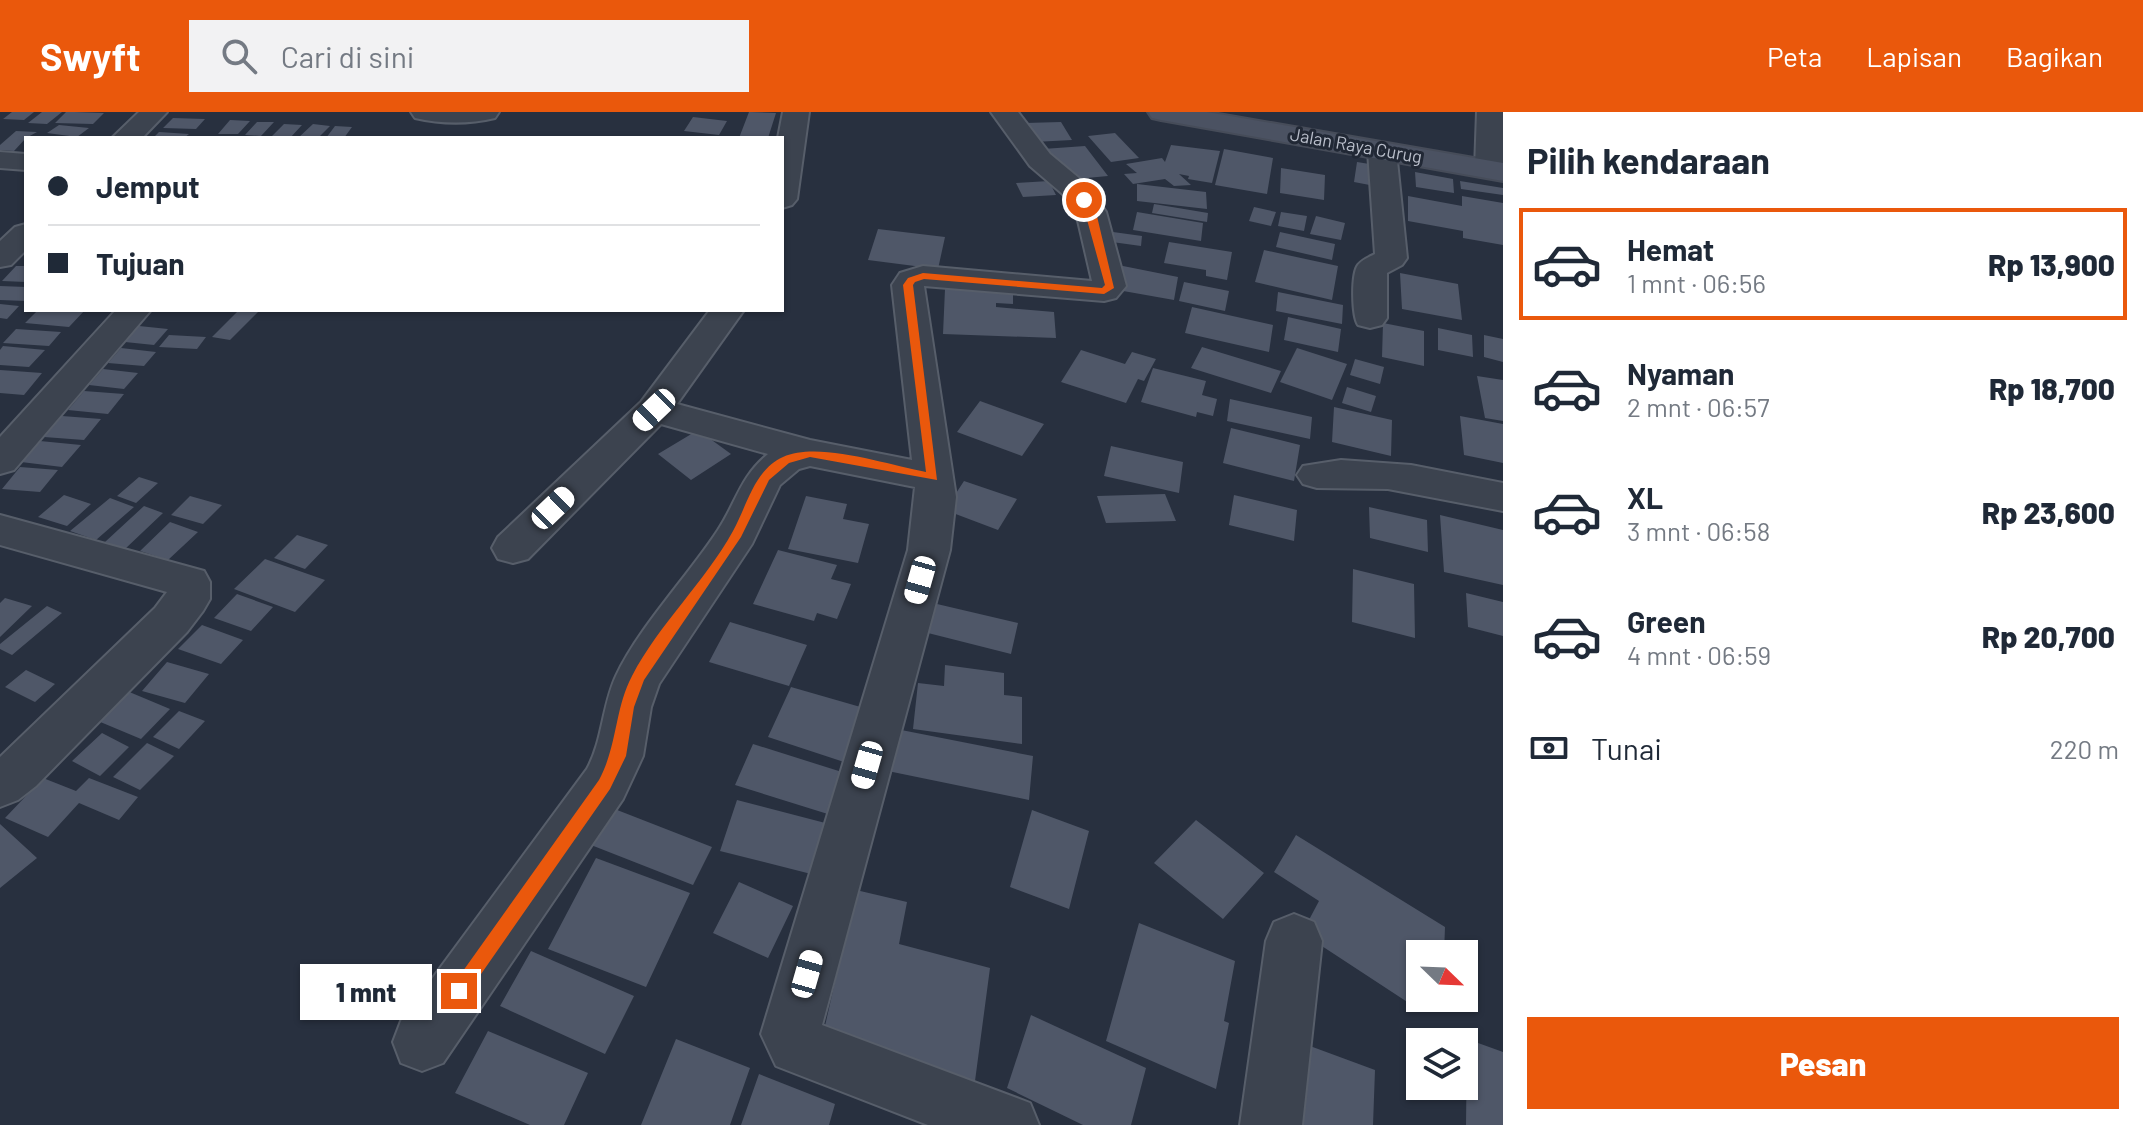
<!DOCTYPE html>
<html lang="id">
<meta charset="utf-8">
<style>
body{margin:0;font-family:Barlow,sans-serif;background:#f2f2f3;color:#1f2937;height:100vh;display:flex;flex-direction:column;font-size:30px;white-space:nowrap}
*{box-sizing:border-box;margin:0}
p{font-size:26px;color:#747a83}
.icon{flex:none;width:44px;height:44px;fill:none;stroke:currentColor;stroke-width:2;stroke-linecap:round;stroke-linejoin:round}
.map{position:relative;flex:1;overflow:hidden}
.sheet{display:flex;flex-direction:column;background:#fff;width:640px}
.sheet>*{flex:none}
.banner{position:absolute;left:24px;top:24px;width:760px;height:176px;border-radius:0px;box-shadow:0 2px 6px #0004;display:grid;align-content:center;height:176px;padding:0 24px;background:#fff}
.needle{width:52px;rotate:113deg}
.fabs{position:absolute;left:1406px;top:828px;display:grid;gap:16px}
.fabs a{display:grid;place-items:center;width:72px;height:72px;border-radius:0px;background:#fff;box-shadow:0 2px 6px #0004;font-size:40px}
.end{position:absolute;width:36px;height:36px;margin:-18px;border:10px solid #ea580c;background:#fff;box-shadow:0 0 0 4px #fff}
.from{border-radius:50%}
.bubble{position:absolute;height:56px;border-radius:0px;background:#fff;box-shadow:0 2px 6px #0004;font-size:26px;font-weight:800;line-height:56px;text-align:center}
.car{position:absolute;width:24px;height:48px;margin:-24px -12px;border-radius:10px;box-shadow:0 0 6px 2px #0007;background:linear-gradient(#fff 24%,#345 0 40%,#fff 0 76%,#345 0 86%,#fff 0)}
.banner b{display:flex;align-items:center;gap:28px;height:76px;font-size:30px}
.banner b+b{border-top:2px solid #e0e1e3}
.banner i{width:20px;height:20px;background:#1f2937}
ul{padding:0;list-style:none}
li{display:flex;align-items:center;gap:24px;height:112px;margin:0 16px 12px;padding:0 8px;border:4px solid transparent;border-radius:0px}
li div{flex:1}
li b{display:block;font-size:30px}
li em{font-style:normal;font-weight:800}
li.current{border-color:#ea580c}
li>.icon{width:72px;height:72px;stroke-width:1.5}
h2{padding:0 24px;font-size:36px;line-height:96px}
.pay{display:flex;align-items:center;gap:20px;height:88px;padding:0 24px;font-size:30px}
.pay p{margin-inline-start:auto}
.cta{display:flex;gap:16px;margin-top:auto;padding:16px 24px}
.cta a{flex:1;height:92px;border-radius:0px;background:#ea580c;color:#fff;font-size:32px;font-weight:800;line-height:92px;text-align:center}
header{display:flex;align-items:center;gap:48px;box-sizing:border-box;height:112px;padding:0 40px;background:#ea580c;color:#fff}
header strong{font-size:38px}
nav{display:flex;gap:44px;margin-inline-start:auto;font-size:28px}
.search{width:560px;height:72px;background:#f2f2f3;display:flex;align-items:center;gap:20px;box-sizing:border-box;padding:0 28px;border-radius:0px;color:#747a83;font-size:30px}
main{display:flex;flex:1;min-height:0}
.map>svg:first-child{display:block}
</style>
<header>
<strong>Swyft</strong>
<div class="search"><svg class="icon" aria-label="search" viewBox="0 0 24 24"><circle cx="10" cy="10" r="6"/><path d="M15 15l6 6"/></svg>Cari di sini</div>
<nav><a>Peta</a><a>Lapisan</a><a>Bagikan</a></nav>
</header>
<main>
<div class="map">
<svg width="1503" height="1013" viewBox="0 0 1503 1013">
<rect width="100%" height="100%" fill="#28303f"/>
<path fill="#4f5768" d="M12,0H34L24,8L3,7Z
M42,0H62L47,12L28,11Z
M66,0H75L104,1L93,12L55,11Z
M749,0L776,1L768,26H739Z
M693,5L727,9L719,23L684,19Z
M173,6L205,7L196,17L163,16Z
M230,8L250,9L238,22H218Z
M257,10H274L261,24L245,23Z
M1061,10L1072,28L1034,30L1025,11Z
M284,12L302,13L290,26L271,25Z
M313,12L330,14L318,26H298Z
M59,13L89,16L77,25L47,21Z
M335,14L352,15L344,26H326Z
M16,19L37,20L26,26L14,39L0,38V33Z
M159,20L189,22L184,26H153Z
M1115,21L1139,46L1111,50L1088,24Z
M1171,33L1220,39L1212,71L1188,67L1189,64L1179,62L1191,73L1174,74L1165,67L1133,72L1124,62L1137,61L1126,52L1162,46L1165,50Z
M1085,34L1108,64L1065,68L1043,37Z
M1224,37L1273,46L1267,82L1215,73Z
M1357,50L1382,54L1380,75L1354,70Z
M1281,56L1325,63L1324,88L1280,81Z
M1415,60L1453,67L1454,81L1416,75Z
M1049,69L1056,83L1023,85L1016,71Z
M1460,69L1503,76V83L1461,77Z
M1137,72L1206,80L1207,97L1137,89Z
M1408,84L1462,94V84L1503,91V133L1463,126V119L1408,109Z
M1154,92L1208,101L1207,110L1152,101Z
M1254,95L1276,100L1271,114L1249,109Z
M1137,100L1203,111L1201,129L1133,118Z
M1281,100L1307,104L1304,119L1278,114Z
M1316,104L1345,111L1341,128L1310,122Z
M878,117L945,125L938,157L868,148Z
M1113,120L1142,124L1141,134L1112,130Z
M1280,120L1335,132L1332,148L1276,135Z
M1169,130L1232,140L1227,168L1206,164V158L1164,151Z
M1264,138L1338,154L1332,188L1255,170Z
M1118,153L1178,165L1174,188L1112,177Z
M16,154H26V170L2,169Z
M1400,161L1458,172L1462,208L1402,197Z
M1184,170L1229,179L1225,199L1179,189Z
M0,174L26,175V189L0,188Z
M945,177L1013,182V192L996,191V195L1054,200L1056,226L943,222Z
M1278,180L1343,193L1342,212L1276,199Z
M0,192L19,194L7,207L0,206Z
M1192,195L1273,213L1269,240L1185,221Z
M38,198H85L69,215L25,211Z
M239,198H260L230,228L212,225Z
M1288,205L1341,217L1338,240L1284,228Z
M1383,211L1424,219V254L1382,245Z
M139,214L168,217L154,233L125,230Z
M1438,216L1472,223L1473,245L1438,238Z
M16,217L61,220L49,234L3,231Z
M169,223L206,225L197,237L159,235Z
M1484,223L1503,227V250L1484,245Z
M3,234L45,238L29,255L0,253V238Z
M1202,235L1281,259L1271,281L1191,256Z
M121,236L156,240L144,254L108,251Z
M1297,236L1347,252L1332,288L1280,270Z
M1081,238L1125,252L1132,240L1156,247L1144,269L1138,267L1126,291L1061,270Z
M1355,247L1384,255L1380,272L1350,263Z
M1153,256L1206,269L1202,283L1217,287L1213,304L1197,300L1196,305L1141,290Z
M103,257L138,261L124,277L89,273Z
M0,258L42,261L24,283L0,281Z
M1477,264L1503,268V309L1485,306Z
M1347,275L1376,284L1371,300L1342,291Z
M84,279L124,282L108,302L68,298Z
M1230,287L1312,305L1310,327L1227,309Z
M980,289L1044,312L1022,344L957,320Z
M1334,295L1392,308L1391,344L1332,330Z
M62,304L101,307L84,328L44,325Z
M1460,304L1503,312V351L1464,343Z
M1231,316L1300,333L1294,369L1223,351Z
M698,318L731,342L691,368L658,342Z
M40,329L81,333L62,355L21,350Z
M1111,334L1183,350L1179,381L1104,364Z
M20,355L58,358L40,380L2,377Z
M139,365L158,371L136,391L117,384Z
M964,369L1017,387L998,418L945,398Z
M1165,382L1176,409L1106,411L1097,384Z
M64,383L91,392L67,414L38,405Z
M1234,383L1297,398L1294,429L1229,413Z
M190,384L222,393L203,412L171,403Z
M806,384L847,392L843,407L869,412L858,451L788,437Z
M110,386L134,395L96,428L70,419Z
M144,394L163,401L125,437L105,430Z
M1369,395L1427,408L1428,440L1370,426Z
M1440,403L1503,418V473L1444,460Z
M170,410L198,420L168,448L140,439Z
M297,423L328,433L305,457L274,446Z
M778,438L837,453L831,467L851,472L837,507L817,501L814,509L753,492Z
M265,447L325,468L295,500L234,477Z
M1353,457L1414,472L1415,526L1352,510Z
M1466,481L1503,490V524L1468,515Z
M237,482L273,495L251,519L214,506Z
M5,486L32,494L0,525V491Z
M937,492L1018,511L1011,542L928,521Z
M47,494L62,501L12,543L0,537V532Z
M730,510L807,533L789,574L709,550Z
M202,513L243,528L221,552L178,537Z
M167,550L209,562L185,591L142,579Z
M945,553L1004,561V583L1022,585V632L913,617L918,571L944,574Z
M26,558L55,572L35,590L5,575Z
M791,575L864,596L844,650L768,625Z
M127,579L170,597L141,627L98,609Z
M179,599L205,609L179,637L153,625Z
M886,615L1033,644L1029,688L878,657Z
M102,621L129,635L100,664L72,649Z
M147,631L174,644L140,678L113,665Z
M753,632L861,666L847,708L735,673Z
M43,666L76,679L89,666L138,685L119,708L79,691L48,725L5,706Z
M737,688L833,713L819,764L720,739Z
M612,696L712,735L693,773L591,733Z
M1032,698L1089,719L1069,797L1010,775Z
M1196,708L1264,761L1223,807L1154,751Z
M0,712L37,746L0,776Z
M1296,723L1445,815L1444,842H1420V886H1427L1421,899L1302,821L1319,789L1274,760Z
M596,746L690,781L646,875L548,837Z
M739,770L793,794L768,846L713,821Z
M856,778L907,790L899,832L990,856L975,969L822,927Z
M1139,811L1235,849L1224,909L1229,911L1216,977L1106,929Z
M531,839L634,884L605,942L500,894Z
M1031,903L1146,956L1131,1013H1083L1007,976Z
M488,919L588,961L564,1013H530L455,981Z
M676,927L750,956L730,1013H641Z
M1291,927L1375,958L1373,1013H1285Z
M1467,927L1503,940V1013H1466Z
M759,962L835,992L829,1013H741Z"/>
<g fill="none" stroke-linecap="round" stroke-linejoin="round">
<defs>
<path id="minor" d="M139,0H167L142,26H112Z
M411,0H499L495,6C470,12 441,12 415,6Z
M783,0H809L797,87L792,93L782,96V26H778Z
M991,0H1018L1050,42L1086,72L1106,100L1126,174L1116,186L1104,189L924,174L956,385L950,438L822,913L1030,991L1039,1013H928L776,954L761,922L908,438L915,375L810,354L799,357L780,373L752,432L659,572L651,595L643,644L623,687L443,951L422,959L401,951L393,930L401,909L587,657C603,628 602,594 616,564C639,515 688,464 718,418C737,389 740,365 768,342L661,312L528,447L513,451L498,447L492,436L498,425L641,290L710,198H744L677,292L810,328L912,348L892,173L900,161L923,154L1092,169L1076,100L1065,84L1030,54Z
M1477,0H1503V57L1499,63L1489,66L1479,63L1475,57Z
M1382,31L1392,33L1396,39L1407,146L1402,153L1387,161V206L1382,213L1370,216L1358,213C1352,204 1351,162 1358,153C1362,148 1369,145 1375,142L1368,39L1372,33Z
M0,40L26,42V58L0,56Z
M26,112V138L11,153L0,155V129L15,115Z
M116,198H151L14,358L0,362V325Z
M1341,348L1411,353L1503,371V399L1388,377L1317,376L1303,372L1297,363L1303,354Z
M0,403L204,459L210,470V487L203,499L187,520L36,674L18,688L0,695V645L155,496L167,480L0,433Z
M1294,802L1314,810L1322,829L1302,1013H1240L1266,829L1274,810Z"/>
<path id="secondary" d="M1148,0H1207L1503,51V69L1161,8L1152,6Z"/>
</defs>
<use href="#minor" stroke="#575e6a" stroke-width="4"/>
<use href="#secondary" stroke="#464c59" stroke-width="4"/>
<use href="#minor" fill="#3c434f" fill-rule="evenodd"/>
<use href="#secondary" fill="#4b5262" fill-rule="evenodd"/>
</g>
<path fill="#ea580c" d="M1081,86H1087L1096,100L1114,176L1104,182L924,167L915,170L913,173L937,368L810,345L789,351L769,368L741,425L644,568L634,595L626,644L610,677L465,885L459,887L453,885L451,879L453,873L599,668C618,632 614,599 632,564C659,512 705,470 733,419C747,394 754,358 783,345C819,329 887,353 926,360L903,173L908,166L923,161L1102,176L1105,173Z"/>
<g text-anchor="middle" stroke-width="6" stroke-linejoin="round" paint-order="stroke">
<g font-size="18" fill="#b9beca" stroke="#212835">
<text transform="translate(1356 34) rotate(10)" y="6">Jalan Raya Curug</text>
</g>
</g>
</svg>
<div class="fabs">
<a><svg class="needle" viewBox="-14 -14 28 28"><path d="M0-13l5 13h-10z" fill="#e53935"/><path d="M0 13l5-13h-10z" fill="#747a83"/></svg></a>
<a><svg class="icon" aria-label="layers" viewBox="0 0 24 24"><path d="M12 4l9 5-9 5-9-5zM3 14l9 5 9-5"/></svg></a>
</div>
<i class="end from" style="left:1084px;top:88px"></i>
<i class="end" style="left:459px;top:879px"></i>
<div class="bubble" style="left:300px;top:852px;width:132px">1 mnt</div>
<i class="car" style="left:654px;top:298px;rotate:226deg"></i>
<i class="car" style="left:553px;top:396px;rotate:46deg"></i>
<i class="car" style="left:920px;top:468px;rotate:196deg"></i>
<i class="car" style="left:867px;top:653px;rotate:196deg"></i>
<i class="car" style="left:807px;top:862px;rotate:16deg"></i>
<div class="banner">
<b><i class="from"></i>Jemput</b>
<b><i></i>Tujuan</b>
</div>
</div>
<section class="sheet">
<h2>Pilih kendaraan</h2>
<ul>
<li class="current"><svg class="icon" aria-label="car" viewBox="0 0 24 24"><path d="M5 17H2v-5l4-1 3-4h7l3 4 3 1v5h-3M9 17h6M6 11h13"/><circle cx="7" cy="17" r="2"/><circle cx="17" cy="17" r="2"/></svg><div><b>Hemat</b><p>1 mnt · 06:56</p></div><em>Rp 13,900</em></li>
<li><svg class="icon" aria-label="car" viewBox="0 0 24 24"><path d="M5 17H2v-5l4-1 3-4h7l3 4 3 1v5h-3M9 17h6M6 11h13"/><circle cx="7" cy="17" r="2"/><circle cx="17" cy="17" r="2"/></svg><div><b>Nyaman</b><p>2 mnt · 06:57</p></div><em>Rp 18,700</em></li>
<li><svg class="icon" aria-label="car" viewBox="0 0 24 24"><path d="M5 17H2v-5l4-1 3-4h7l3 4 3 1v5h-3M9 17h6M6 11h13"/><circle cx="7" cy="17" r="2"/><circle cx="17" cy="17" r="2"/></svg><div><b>XL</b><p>3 mnt · 06:58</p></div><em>Rp 23,600</em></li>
<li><svg class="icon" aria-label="car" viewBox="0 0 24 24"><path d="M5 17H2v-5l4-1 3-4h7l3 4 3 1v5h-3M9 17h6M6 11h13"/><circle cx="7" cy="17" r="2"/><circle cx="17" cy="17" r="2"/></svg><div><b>Green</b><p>4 mnt · 06:59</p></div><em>Rp 20,700</em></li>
</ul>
<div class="pay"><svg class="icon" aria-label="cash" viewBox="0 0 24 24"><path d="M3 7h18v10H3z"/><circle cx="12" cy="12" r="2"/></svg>Tunai<p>220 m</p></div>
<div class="cta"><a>Pesan</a></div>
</section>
</main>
